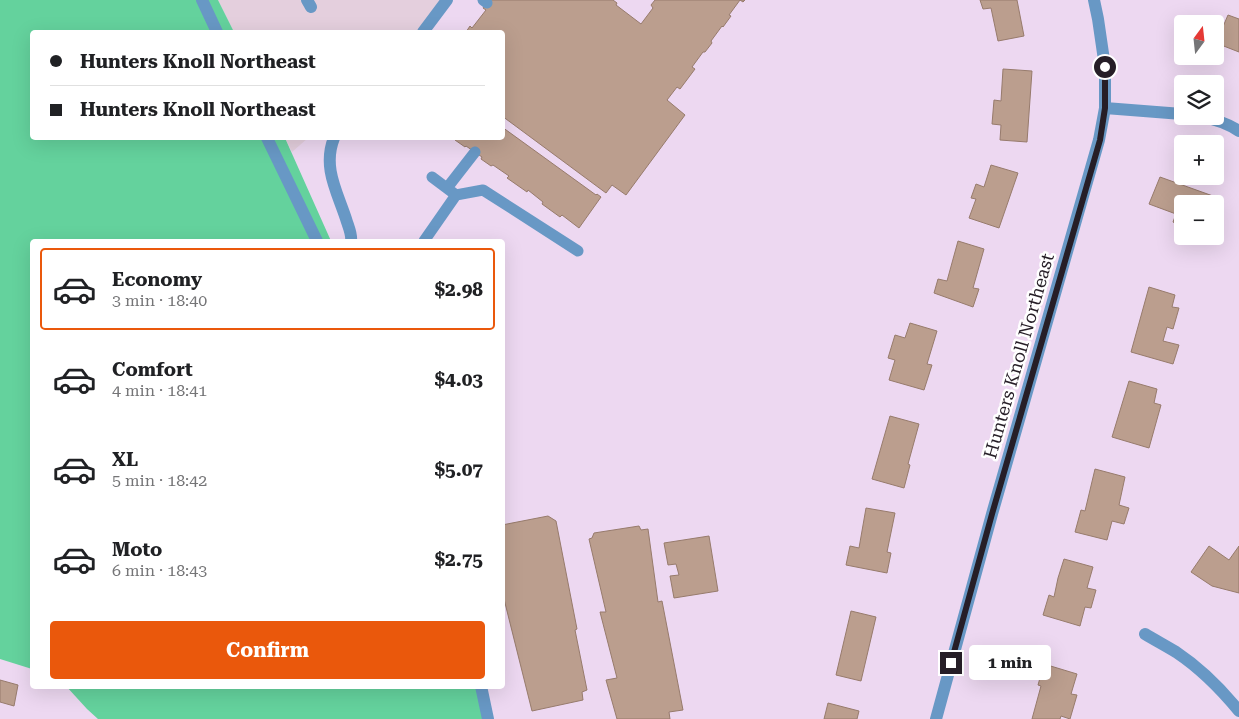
<!DOCTYPE html>
<meta charset="utf-8">
<style>
body{margin:0;font-family:"Roboto Serif",serif;background:#f6f6f6;color:#202124;height:100vh;display:flex;flex-direction:column;font-size:19px;white-space:nowrap}
*{box-sizing:border-box;margin:0}
p{font-size:16px;color:#757577}
.icon{flex:none;width:28px;height:28px;fill:none;stroke:currentColor;stroke-width:2;stroke-linecap:round;stroke-linejoin:round}
.map{position:relative;flex:1;overflow:hidden}
.drawer{position:absolute;left:30px;top:239px;width:475px;height:450px;display:flex;flex-direction:column;background:#fff;border-radius:5px;box-shadow:0 5px 20px #0002}
.drawer>*{flex:none}
.guide{position:absolute;left:30px;top:30px;width:475px;height:110px;border-radius:5px;box-shadow:0 5px 20px #0002;display:grid;align-content:center;height:110px;padding:0 20px;background:#fff}
.needle{width:32px;rotate:15deg}
.fabs{position:absolute;left:1174px;top:15px;display:grid;gap:10px}
.fabs a{display:grid;place-items:center;width:50px;height:50px;border-radius:5px;background:#fff;box-shadow:0 5px 20px #0002;font-size:25px}
.end{position:absolute;width:22px;height:22px;margin:-11px;border:6px solid #261e27;background:#fff;box-shadow:0 0 0 2px #fff}
.from{border-radius:50%}
.bubble{position:absolute;height:35px;border-radius:5px;background:#fff;box-shadow:0 5px 20px #0002;font-size:16px;font-weight:700;line-height:35px;text-align:center}
.guide b{display:flex;align-items:center;gap:18px;height:48px;font-size:19px}
.guide b+b{border-top:1px solid #e0e0e0}
.guide i{width:12px;height:12px;background:#202124}
ul{padding:9px 0 0;list-style:none}
li{display:flex;align-items:center;gap:15px;height:82px;margin:0 10px 8px;padding:0 10px;border:2px solid transparent;border-radius:5px}
li div{flex:1}
li b{display:block;font-size:19px}
li em{font-style:normal;font-weight:700}
li.selected{border-color:#ea580c}
li>.icon{width:45px;height:45px;stroke-width:1.5}
.cta{display:flex;gap:10px;margin-top:auto;padding:10px 20px}
.cta a{flex:1;height:58px;border-radius:5px;background:#ea580c;color:#fff;font-size:20px;font-weight:700;line-height:58px;text-align:center}
.map>svg:first-child{display:block}
</style>
<div class="map">
<svg width="1239" height="719" viewBox="0 0 1239 719">
<rect width="100%" height="100%" fill="#edd8f1"/>
<path fill="#e4cfdd" d="M218,0H447L420,32H234Z
M285,138H308L292,152Z"/>
<path fill="#64d29d" d="M0,0H218L234,32H32V138H285L331,241H32V669L0,659Z
M66,686H480L488,719H98L87,709Z"/>
<path fill="#bb9e8e" stroke="#977b6c" d="M489,0H613L617,3L616,5L641,24L653,8L651,5L655,0H745L743,2L740,0L729,15L731,16L723,27L722,26L711,41L712,43L705,52H703L692,67L695,69L680,89L677,87L667,100L685,115L626,195L612,185L606,193L502,116V32H466L470,26L472,28L486,10L483,8Z
M980,0H1017L1024,36L998,41L991,8L983,9Z
M1228,15L1239,19V52L1216,43Z
M1003,69L1032,71L1027,142L1000,140L1001,125L992,124L994,100L1001,101Z
M502,127L596,195L597,194L601,197L579,228L562,215L560,217L542,204L543,202L528,190L527,192L507,178L509,176L493,165L491,166L481,159L482,157L466,146L465,147L455,140L457,138H502Z
M991,165L1018,173L999,228L969,218L976,199L971,198L976,184L984,187Z
M1160,177L1213,196L1210,204H1182V227L1173,222L1176,214L1149,204Z
M958,241L984,249L973,288L979,289L973,307L934,293L938,279L947,281Z
M1149,287L1175,295L1172,307L1179,308L1173,329L1167,327L1163,341L1179,345L1173,364L1131,352Z
M910,323L937,331L927,364L932,365L924,390L889,380L895,360L888,358L895,335L905,338Z
M1129,381L1157,389L1154,403L1161,405L1149,448L1112,437Z
M890,416L919,424L908,464L910,465L904,488L872,479Z
M1095,469L1125,477L1119,505L1129,508L1124,524L1112,521L1107,540L1075,532L1081,510L1085,511Z
M866,508L895,513L887,552L891,553L887,573L846,565L850,546L859,548Z
M548,516L556,521L577,629L575,630L587,690L582,692L583,700L532,711L502,591V578L504,577L502,570V525Z
M639,526L641,530L648,529L658,602L662,601L683,710L669,712L670,719H617L606,680L617,678L600,612H606L589,539L592,538L594,533Z
M709,536L718,591L674,598L670,576L679,575L676,564L668,565L664,543Z
M1209,546L1229,560L1239,546V593L1212,586L1191,572Z
M1064,559L1093,567L1087,588L1096,590L1091,608L1085,607L1080,626L1043,615L1049,595L1054,597L1058,578Z
M851,611L876,617L861,681L836,675Z
M1044,664L1077,674L1071,694L1077,695L1070,719L1061,716L1060,719H1032L1041,686L1038,685Z
M0,680L18,685L14,706L0,702Z
M828,703L859,711L857,719H824Z"/>
<g fill="none" stroke-linecap="round" stroke-linejoin="round">
<path stroke="#6898c5" stroke-width="11" d="M483,0L487,3
M447,188L475,152
M456,195L483,190L578,251
M424,241L456,195L432,177"/>
<path stroke="#6898c5" stroke-width="12" d="M307,0L311,7
M423,32L447,0
M1105,108L1182,114
M1200,116C1214,119 1227,123 1239,131
M334,138C322,168 338,193 347,222C349,228 352,235 351,241
M1145,634C1155,640 1166,646 1176,652C1200,668 1221,689 1239,711
M936,719L992,514L1099,140L1105,108V67L1098,19L1094,0"/>
<path stroke="#6898c5" stroke-width="12" d="M202,0L217,32
M267,138L317,241
M481,686L488,719"/>
</g>
<g fill="none" stroke-linecap="round" stroke-linejoin="round">
<path stroke="#261e27" stroke-width="6" d="M951,663L992,514L1100,140L1105,108V67"/>
</g>
<g text-anchor="middle" stroke-width="5" stroke-linejoin="round" paint-order="stroke">
<g font-size="18" fill="#261e27" stroke="#fff">
<text transform="translate(1019 356) rotate(-74)" y="6">Hunters Knoll Northeast</text>
</g>
</g>
</svg>
<div class="fabs">
<a><svg class="needle" viewBox="-14 -14 28 28"><path d="M0-13l5 13h-10z" fill="#e53935"/><path d="M0 13l5-13h-10z" fill="#757577"/></svg></a>
<a><svg class="icon" aria-label="layers" viewBox="0 0 24 24"><path d="M12 4l9 5-9 5-9-5zM3 14l9 5 9-5"/></svg></a>
<a>+</a>
<a>−</a>
</div>
<i class="end from" style="left:1105px;top:67px"></i>
<i class="end" style="left:951px;top:663px"></i>
<div class="bubble" style="left:969px;top:645px;width:82px">1 min</div>
<div class="guide">
<b><i class="from"></i>Hunters Knoll Northeast</b>
<b><i></i>Hunters Knoll Northeast</b>
</div>
<section class="drawer">
<ul>
<li class="selected"><svg class="icon" aria-label="car" viewBox="0 0 24 24"><path d="M5 17H2v-5l4-1 3-4h7l3 4 3 1v5h-3M9 17h6M6 11h13"/><circle cx="7" cy="17" r="2"/><circle cx="17" cy="17" r="2"/></svg><div><b>Economy</b><p>3 min · 18:40</p></div><em>$2.98</em></li>
<li><svg class="icon" aria-label="car" viewBox="0 0 24 24"><path d="M5 17H2v-5l4-1 3-4h7l3 4 3 1v5h-3M9 17h6M6 11h13"/><circle cx="7" cy="17" r="2"/><circle cx="17" cy="17" r="2"/></svg><div><b>Comfort</b><p>4 min · 18:41</p></div><em>$4.03</em></li>
<li><svg class="icon" aria-label="car" viewBox="0 0 24 24"><path d="M5 17H2v-5l4-1 3-4h7l3 4 3 1v5h-3M9 17h6M6 11h13"/><circle cx="7" cy="17" r="2"/><circle cx="17" cy="17" r="2"/></svg><div><b>XL</b><p>5 min · 18:42</p></div><em>$5.07</em></li>
<li><svg class="icon" aria-label="car" viewBox="0 0 24 24"><path d="M5 17H2v-5l4-1 3-4h7l3 4 3 1v5h-3M9 17h6M6 11h13"/><circle cx="7" cy="17" r="2"/><circle cx="17" cy="17" r="2"/></svg><div><b>Moto</b><p>6 min · 18:43</p></div><em>$2.75</em></li>
</ul>
<div class="cta"><a>Confirm</a></div>
</section>
</div>
